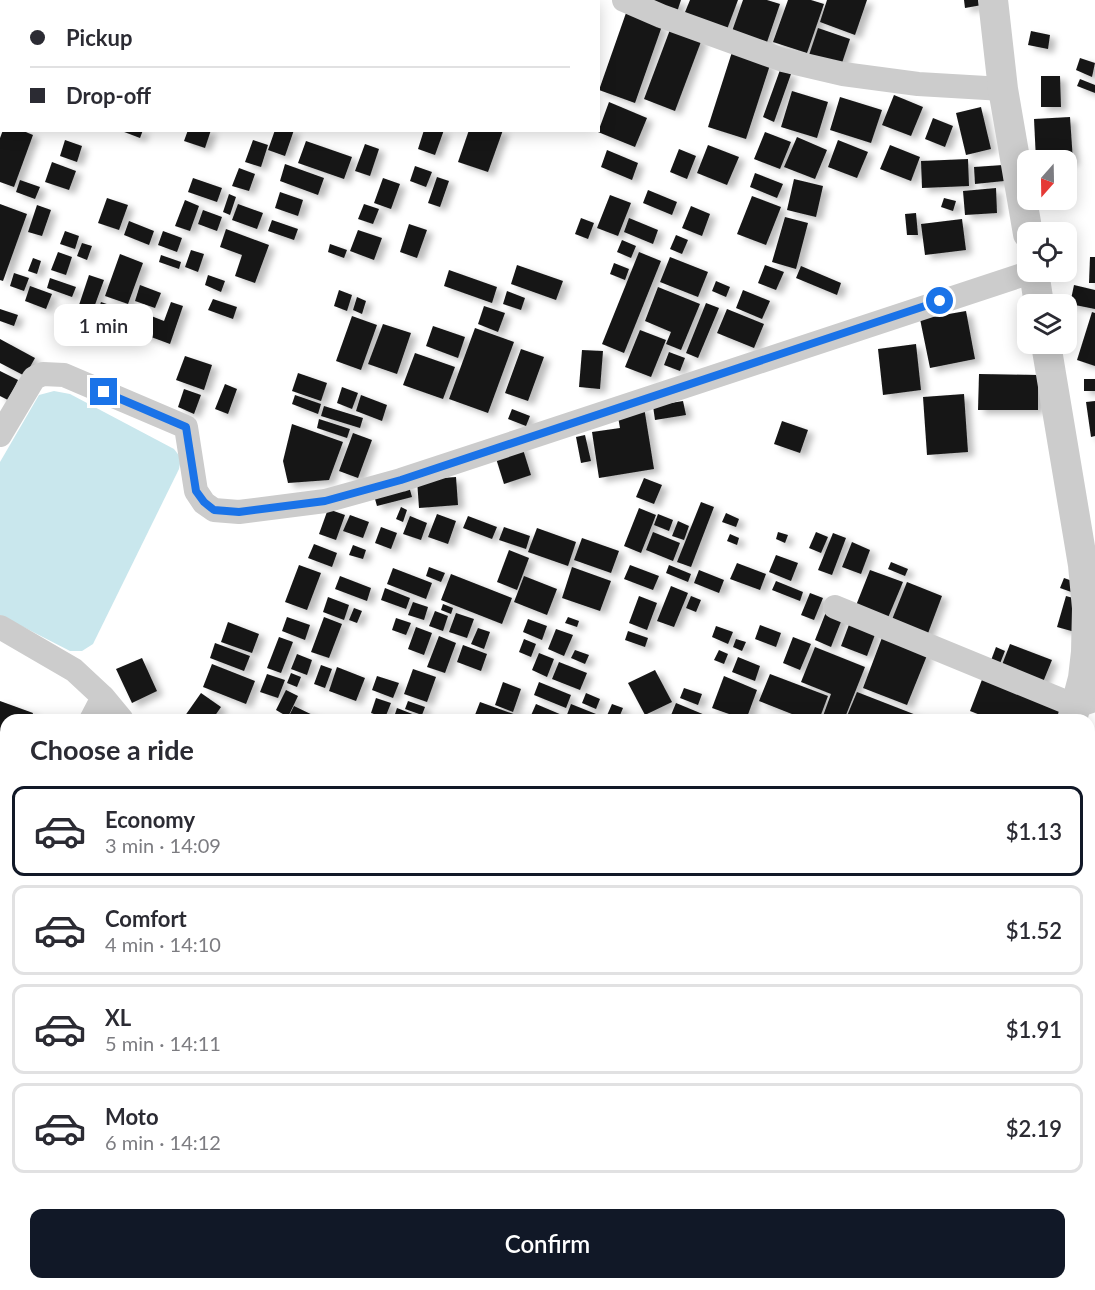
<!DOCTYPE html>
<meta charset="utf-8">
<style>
body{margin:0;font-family:Lato,sans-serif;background:#f7f7f7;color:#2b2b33;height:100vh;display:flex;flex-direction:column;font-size:22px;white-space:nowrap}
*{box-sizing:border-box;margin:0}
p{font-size:20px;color:#7c7c81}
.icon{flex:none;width:33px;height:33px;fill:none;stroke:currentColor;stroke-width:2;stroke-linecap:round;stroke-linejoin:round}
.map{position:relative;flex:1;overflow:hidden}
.sheet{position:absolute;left:0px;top:714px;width:1095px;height:576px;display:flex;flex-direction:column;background:#fff;border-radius:18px 18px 0 0;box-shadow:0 3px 15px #0003}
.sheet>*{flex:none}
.top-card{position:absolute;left:0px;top:0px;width:600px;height:132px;box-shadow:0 3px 15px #0003;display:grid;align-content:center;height:132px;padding:0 30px;background:#fff}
.needle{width:39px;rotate:200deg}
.tools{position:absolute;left:1017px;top:150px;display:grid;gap:12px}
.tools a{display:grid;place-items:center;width:60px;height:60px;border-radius:12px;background:#fff;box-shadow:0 3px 15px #0003;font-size:30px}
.end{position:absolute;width:27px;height:27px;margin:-14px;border:8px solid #1a73e8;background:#fff;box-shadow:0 0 0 3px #fff}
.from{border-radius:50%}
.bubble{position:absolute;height:42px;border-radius:12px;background:#fff;box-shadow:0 3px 15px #0003;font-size:20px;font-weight:600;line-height:42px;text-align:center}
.top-card b{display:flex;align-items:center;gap:21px;height:57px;font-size:22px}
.top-card b+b{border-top:2px solid #e1e1e2}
.top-card i{width:15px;height:15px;background:#2b2b33}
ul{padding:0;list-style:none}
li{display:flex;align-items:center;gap:18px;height:90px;margin:0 12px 9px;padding:0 18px;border:3px solid #e1e1e2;border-radius:12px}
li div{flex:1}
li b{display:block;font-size:22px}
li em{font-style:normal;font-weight:600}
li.current{border-color:#111827}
li>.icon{width:54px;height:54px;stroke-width:1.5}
h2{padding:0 30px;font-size:27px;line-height:72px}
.cta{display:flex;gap:12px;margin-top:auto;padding:12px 30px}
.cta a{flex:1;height:69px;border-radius:12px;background:#111827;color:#fff;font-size:24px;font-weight:600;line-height:69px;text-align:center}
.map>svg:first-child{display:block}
</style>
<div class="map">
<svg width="1095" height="1290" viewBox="0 0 1095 1290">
<defs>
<filter id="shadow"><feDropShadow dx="6" dy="4" stdDeviation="3" flood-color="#0004"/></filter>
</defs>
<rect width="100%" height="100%" fill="#fff"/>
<path fill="#c9e7ed" d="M54,391L70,394L174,449L181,458L179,469L93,644L82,651H70L0,615V462L39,395Z"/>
<path fill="#161616" filter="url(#shadow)" d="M645,0H681L675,18Z
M690,0H738L726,32L683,17Z
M743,0H767L780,4L765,48L730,37Z
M788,0H811L824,4L807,53L773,42Z
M827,0H867L855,35L820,22Z
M964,0H981L982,5L965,8Z
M626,13L662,26L635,103L599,90Z
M671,27L702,39L675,111L644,99Z
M818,28L850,39L839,72L807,61Z
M1031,31L1050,35L1048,49L1028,45Z
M732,52L770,65L746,139L708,127Z
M1080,58L1095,63L1092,77L1076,70Z
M780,70L791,74L774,122L763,117Z
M1041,76H1060L1061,107H1041Z
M1080,79L1095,85V93L1077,86Z
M792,91L828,102L817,138L781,127Z
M894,95L923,107L911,136L882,125Z
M840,97L882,110L871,143L830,130Z
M609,102L647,118L635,147L598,132Z
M981,107L991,149L966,155L956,113Z
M1070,117L1073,161L1036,160L1034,119Z
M933,118L953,126L945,147L925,139Z
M3,130H21L33,135L14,187L0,182V138Z
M119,130H143L140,138Z
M188,130H211L205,148L184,141Z
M275,130H294L285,156L268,150Z
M424,130H444L435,155L418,149Z
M469,130H503L488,172L458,162Z
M765,132L791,142L780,169L754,159Z
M797,137L827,150L815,179L784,167Z
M65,140L82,146L77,162L60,156Z
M253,140L268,145L261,167L245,162Z
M838,140L868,152L857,178L828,167Z
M306,141L352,157L344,179L298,163Z
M365,144L379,149L370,176L355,171Z
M708,145L739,157L727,185L697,173Z
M890,145L920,157L911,181L880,169Z
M679,149L696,156L687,179L670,172Z
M607,150L638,163L632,180L601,167Z
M968,159L969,186L922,188L921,161Z
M52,162L76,171L69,190L45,182Z
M285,164L324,178L318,195L280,181Z
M1003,165L1004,181L975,184L974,167Z
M415,166L432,172L426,187L410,181Z
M239,168L255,174L249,191L232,186Z
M755,173L783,184L777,198L750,187Z
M437,177L449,181L440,207L428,203Z
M193,178L222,188L217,202L188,192Z
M383,178L400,184L391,209L374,203Z
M794,179L823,186L816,217L787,210Z
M20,180L40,187L35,199L16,192Z
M996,188L997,213L965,215L963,191Z
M648,190L677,202L672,215L643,203Z
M280,192L303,200L298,216L275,208Z
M229,194L236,197L230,215L223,212Z
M610,195L631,203L618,236L597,228Z
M752,196L781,207L766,245L737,234Z
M107,198L128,205L119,230L98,223Z
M944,198L956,201L953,211L941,207Z
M185,200L199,206L190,231L175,226Z
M0,204L27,214L3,281L0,280Z
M238,204L263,213L257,229L232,220Z
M364,204L379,209L373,224L358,219Z
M37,205L51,210L42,236L28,232Z
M691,206L710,214L702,236L682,228Z
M203,210L222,217L217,231L198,224Z
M916,213L918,235H907L905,214Z
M785,217L808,223L796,269L772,262Z
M581,218L594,223L588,239L575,234Z
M629,218L658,230L653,244L624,232Z
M962,219L966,250L925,255L921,224Z
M272,220L298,229L294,240L268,231Z
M129,221L154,231L149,245L124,235Z
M409,224L427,230L417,258L400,252Z
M226,229L269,245L255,283L235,276L242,255L220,247Z
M358,230L382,238L374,260L350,251Z
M65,231L79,236L75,249L60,244Z
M163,231L182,238L177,252L158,245Z
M676,235L688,240L682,254L670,249Z
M622,240L636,246L631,258L617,252Z
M82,243L92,246L87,260L77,256Z
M330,244L347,250L344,258L328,252Z
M191,250L204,254L198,272L185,267Z
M58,252L72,257L66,275L51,270Z
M639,252L661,261L624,353L602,344Z
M120,254L143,263L128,304L105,296Z
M161,255L181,262L179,269L159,262Z
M670,257L708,272L698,297L660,282Z
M1090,257H1095V283H1089Z
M33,258L41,261L37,274L28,271Z
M614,263L629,269L625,280L610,274Z
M517,265L563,281L556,300L511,284Z
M765,265L784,272L776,290L758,283Z
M801,266L841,283L837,295L796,278Z
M449,270L497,287L492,303L444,286Z
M14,273L29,278L24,291L10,286Z
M89,275L104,280L92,313L78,308Z
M208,275L225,281L221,292L205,285Z
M50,278L76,287L72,297L47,288Z
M716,281L730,287L726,297L712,291Z
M140,285L161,293L155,308L135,301Z
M1074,285L1095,290V309L1070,304Z
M30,286L52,294L46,309L25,301Z
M658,287L700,304L681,350L666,344L671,332L645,321Z
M339,290L352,295L347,311L334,306Z
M743,290L770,301L762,319L736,308Z
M507,291L525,298L521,310L503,304Z
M357,297L366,301L362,314L353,310Z
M213,299L237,307L233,319L208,310Z
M101,302L124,310L119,325L96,317Z
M171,302L183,306L170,344L135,331L141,312L164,321Z
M706,303L719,308L698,358L686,353Z
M484,306L505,313L498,332L478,324Z
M0,309L18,315L14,326L0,321Z
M727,309L764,324L754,348L717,333Z
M966,311L975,359L930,368L920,319Z
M1092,312L1095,313V366L1077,360Z
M352,316L377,325L361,370L336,361Z
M383,324L411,333L397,374L368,364Z
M433,326L465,337L458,358L426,346Z
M475,328L514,342L488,413L449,399Z
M640,330L666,340L651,377L625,367Z
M0,339L35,358L25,376L0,363Z
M916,344L921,390L883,395L878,349Z
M521,349L544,357L528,401L505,393Z
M582,350L603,351L600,389L579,387Z
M669,352L685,358L680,371L664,365Z
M415,353L455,367L443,399L403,385Z
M185,356L212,365L204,390L176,380Z
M0,371L18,380L8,400L0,396Z
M298,373L327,383L321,401L292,391Z
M979,374L1038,375V410H978Z
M1084,379H1095V391H1084Z
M225,384L237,389L228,414L215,409Z
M342,387L358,393L352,409L337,403Z
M184,389L201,395L194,414L178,407Z
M964,394L968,452L927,455L923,397Z
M295,395L321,404L318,414L292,404Z
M361,395L387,405L382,421L356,411Z
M683,401L686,415L655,420L653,406Z
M1095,401V436L1091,437L1086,402Z
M324,406L363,418L360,428L321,416Z
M644,407L654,469L599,478L592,432L620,428L617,411Z
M512,409L530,416L526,426L508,419Z
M319,419L350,429L347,438L317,428Z
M782,421L808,430L800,453L774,444Z
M292,424L343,442L329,480L288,483L283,461Z
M353,433L372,440L358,478L339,471Z
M585,435L591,461L581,463L576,437Z
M521,443L531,475L504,484L494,452Z
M456,477L458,505L419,508L417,480Z
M644,478L662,485L654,504L636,497Z
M408,483L412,497L377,506L373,492Z
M701,502L714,507L691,567L677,562Z
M401,507L407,510L403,522L396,519Z
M639,508L656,515L641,553L624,546Z
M328,509L345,515L336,540L319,534Z
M726,513L739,519L736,527L722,522Z
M437,514L456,521L448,544L428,537Z
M658,514L673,520L669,531L654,525Z
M350,515L369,522L363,538L343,531Z
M410,516L427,523L421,540L403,534Z
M468,516L497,527L492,539L463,528Z
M678,521L689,526L684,540L672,536Z
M381,527L397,533L391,549L375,543Z
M504,527L530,536L526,549L499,540Z
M537,528L576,542L568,566L528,552Z
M653,532L680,543L673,561L646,550Z
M778,532L788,535L785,543L776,539Z
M816,532L828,537L821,553L809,548Z
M833,533L846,538L832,575L818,570Z
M730,534L739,538L737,545L727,541Z
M582,538L619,551L611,573L574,560Z
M852,542L870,550L861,574L842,567Z
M314,544L337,553L332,567L308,558Z
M353,545L366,550L363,559L349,555Z
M509,550L529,558L517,590L497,582Z
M776,555L798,563L791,581L769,572Z
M891,562L908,569L905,576L888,569Z
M737,563L766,574L760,590L730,579Z
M299,565L321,573L307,610L285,602Z
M630,565L659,576L653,590L624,579Z
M669,565L691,574L688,582L666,573Z
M429,567L445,573L441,582L426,576Z
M572,567L611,581L600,611L562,598Z
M393,568L432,583L426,599L387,584Z
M699,570L724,580L719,593L694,583Z
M870,570L903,582L887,620L855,608Z
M451,574L512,598L502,624L441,600Z
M340,576L371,588L367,601L335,589Z
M524,576L557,589L547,615L514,602Z
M1064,578L1078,583L1074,593L1060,588Z
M776,581L803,592L800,601L772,590Z
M907,582L942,596L927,636L891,622Z
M671,586L688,593L674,627L657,621Z
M385,588L410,598L406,609L381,600Z
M810,593L823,598L814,620L801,615Z
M639,596L657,603L647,630L629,623Z
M691,596L701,600L696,612L686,608Z
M1066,596L1084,601L1075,632L1057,627Z
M328,597L349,605L344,620L323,612Z
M413,602L428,607L424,620L408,615Z
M443,604L453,608L451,614L441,610Z
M828,607L844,614L831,647L815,640Z
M354,608L362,611L357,623L349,620Z
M435,611L448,616L443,631L429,626Z
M456,613L474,619L467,638L449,632Z
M287,617L310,625L305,640L282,631Z
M324,617L342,624L329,658L311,652Z
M568,617L579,621L577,627L565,623Z
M396,618L411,623L406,635L392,630Z
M528,619L547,626L542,640L523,632Z
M228,622L259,634L252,653L221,642Z
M850,622L876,632L867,656L841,646Z
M760,625L781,633L776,647L755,639Z
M716,626L733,632L728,644L712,637Z
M416,627L432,633L424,655L408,649Z
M478,628L490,632L484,649L471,644Z
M556,629L573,635L564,656L548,649Z
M628,631L648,638L645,647L625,640Z
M883,635L928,653L907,705L863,688Z
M439,636L456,643L445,673L427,667Z
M279,637L293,642L281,673L267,668Z
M793,637L811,644L800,670L783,663Z
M524,639L536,644L531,657L519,652Z
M736,639L746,642L742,651L733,647Z
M215,643L250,656L244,671L210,658Z
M1010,644L1052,660L1041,687L1000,670Z
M463,645L487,654L481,671L457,662Z
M815,647L865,667L844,720H834L823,716L831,694L801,682Z
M996,647L1005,651L999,666L990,663Z
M575,650L589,655L585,664L571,658Z
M719,650L728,654L724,664L714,660Z
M539,653L554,659L547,677L532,670Z
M297,654L312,660L307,675L291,669Z
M738,657L760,666L755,681L732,672Z
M142,658L157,691L132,703L116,669Z
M559,662L587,673L580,690L552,679Z
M212,664L255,681L246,704L203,687Z
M321,665L332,669L325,688L314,684Z
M337,667L365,678L356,701L329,691Z
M413,669L436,677L427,702L404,694Z
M655,670L672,702L645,715L628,683Z
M291,673L301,677L297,687L287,683Z
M267,674L285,680L278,698L260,692Z
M770,674L828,696L819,720H807L759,701Z
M377,676L399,683L393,698L372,690Z
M724,676L757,690L746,720L712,708Z
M983,677L1062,708L1057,720H993L970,711Z
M503,682L521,689L513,712L495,705Z
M539,682L571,695L566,708L534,695Z
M684,688L702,694L698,705L680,698Z
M286,690L298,696L288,717L276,710Z
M857,692L929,720H856L847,716Z
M201,693L221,707L212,720H182Z
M586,693L600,699L596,709L582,703Z
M376,698L391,703L385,718L371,713Z
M0,701L33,713L31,720H6V741L0,739Z
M408,701L425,707L422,715L405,709Z
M480,702L522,717L521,720H473Z
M676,703L705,715L703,720H669Z
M536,704L562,715L560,720H529Z
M571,704L596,714L593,720H565Z
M612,704L623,708L618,720H605Z
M294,706L323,720H287Z
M397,708L415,715L413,720H393Z
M1094,734H1095V775L1089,774V751Z
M4,752L6,753V827L0,824V763Z
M1089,779L1095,781V797L1089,795Z
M1089,842L1095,845V862L1089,860Z
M1089,889L1095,891V915L1089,913Z
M0,1064L6,1067V1090L0,1104Z
M6,1106V1132L0,1129V1120Z
M3,1169L6,1171V1185L0,1182Z
M0,1247L6,1250V1277L0,1290Z
M27,1284H46L44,1290Z
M52,1284H74L71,1290H50Z
M176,1284H186L196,1288V1290H173Z
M206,1284H233L236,1285L234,1290H203Z
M365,1284H392L405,1290H362Z
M691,1284H713L711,1290H688Z
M745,1284H792L793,1285L791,1290H743Z
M798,1284H836L834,1290H796Z
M873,1284H884L890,1286L888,1290H871Z"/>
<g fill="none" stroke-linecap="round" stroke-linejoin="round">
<path stroke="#ccc" stroke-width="24" d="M624,0L661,16L783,60L843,74L918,84L1003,89
M0,435L34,378L43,374L64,375L186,427L196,491L204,503L214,510L239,512L325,501L401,480L1031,272
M835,607L1076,706L1095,700
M0,627L74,670L103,697L122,720
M91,720L103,697
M0,894L6,882
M1089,1118L1095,1102
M135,1284L146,1290
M665,1284L667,1290
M78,1290L82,1284
M1026,1290L1028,1284"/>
<path stroke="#ccc" stroke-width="30" d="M993,0L1003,89L1028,234
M1034,272L1039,304
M1046,344L1083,565L1087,608L1086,652L1083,678L1072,720
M1089,975L1095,979"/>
</g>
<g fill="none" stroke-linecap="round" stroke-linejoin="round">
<path stroke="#1a73e8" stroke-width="8" d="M104,392L186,427L196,491L204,502L214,510L239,512L325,501L401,480L940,301"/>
</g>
</svg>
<div class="tools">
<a><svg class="needle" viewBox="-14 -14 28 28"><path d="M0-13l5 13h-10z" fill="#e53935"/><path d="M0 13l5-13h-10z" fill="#7c7c81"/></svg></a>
<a><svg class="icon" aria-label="locate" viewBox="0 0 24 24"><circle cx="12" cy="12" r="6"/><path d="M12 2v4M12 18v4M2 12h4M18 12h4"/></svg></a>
<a><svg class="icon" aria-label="layers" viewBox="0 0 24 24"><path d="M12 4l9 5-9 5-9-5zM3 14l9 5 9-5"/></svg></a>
</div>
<i class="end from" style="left:940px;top:301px"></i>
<i class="end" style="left:104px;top:392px"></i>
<div class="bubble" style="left:54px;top:304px;width:99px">1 min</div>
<div class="top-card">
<b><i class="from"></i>Pickup</b>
<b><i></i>Drop-off</b>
</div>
<section class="sheet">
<h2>Choose a ride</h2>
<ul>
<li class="current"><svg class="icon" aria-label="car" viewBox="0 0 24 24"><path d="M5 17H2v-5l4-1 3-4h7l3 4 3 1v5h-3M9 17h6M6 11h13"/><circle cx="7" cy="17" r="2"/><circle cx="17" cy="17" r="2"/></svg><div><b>Economy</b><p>3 min · 14:09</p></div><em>$1.13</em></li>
<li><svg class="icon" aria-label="car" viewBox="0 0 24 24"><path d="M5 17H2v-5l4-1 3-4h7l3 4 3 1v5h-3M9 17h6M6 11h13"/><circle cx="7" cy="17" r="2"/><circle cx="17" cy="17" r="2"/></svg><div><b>Comfort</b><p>4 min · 14:10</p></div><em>$1.52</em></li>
<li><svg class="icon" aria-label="car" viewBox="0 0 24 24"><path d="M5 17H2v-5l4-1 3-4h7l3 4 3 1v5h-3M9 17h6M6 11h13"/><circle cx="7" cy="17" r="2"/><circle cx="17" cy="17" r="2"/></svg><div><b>XL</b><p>5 min · 14:11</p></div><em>$1.91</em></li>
<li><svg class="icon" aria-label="car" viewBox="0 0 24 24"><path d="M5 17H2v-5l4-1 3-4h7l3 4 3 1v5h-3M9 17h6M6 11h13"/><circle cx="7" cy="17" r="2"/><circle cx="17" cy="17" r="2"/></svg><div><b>Moto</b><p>6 min · 14:12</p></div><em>$2.19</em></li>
</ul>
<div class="cta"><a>Confirm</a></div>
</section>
</div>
